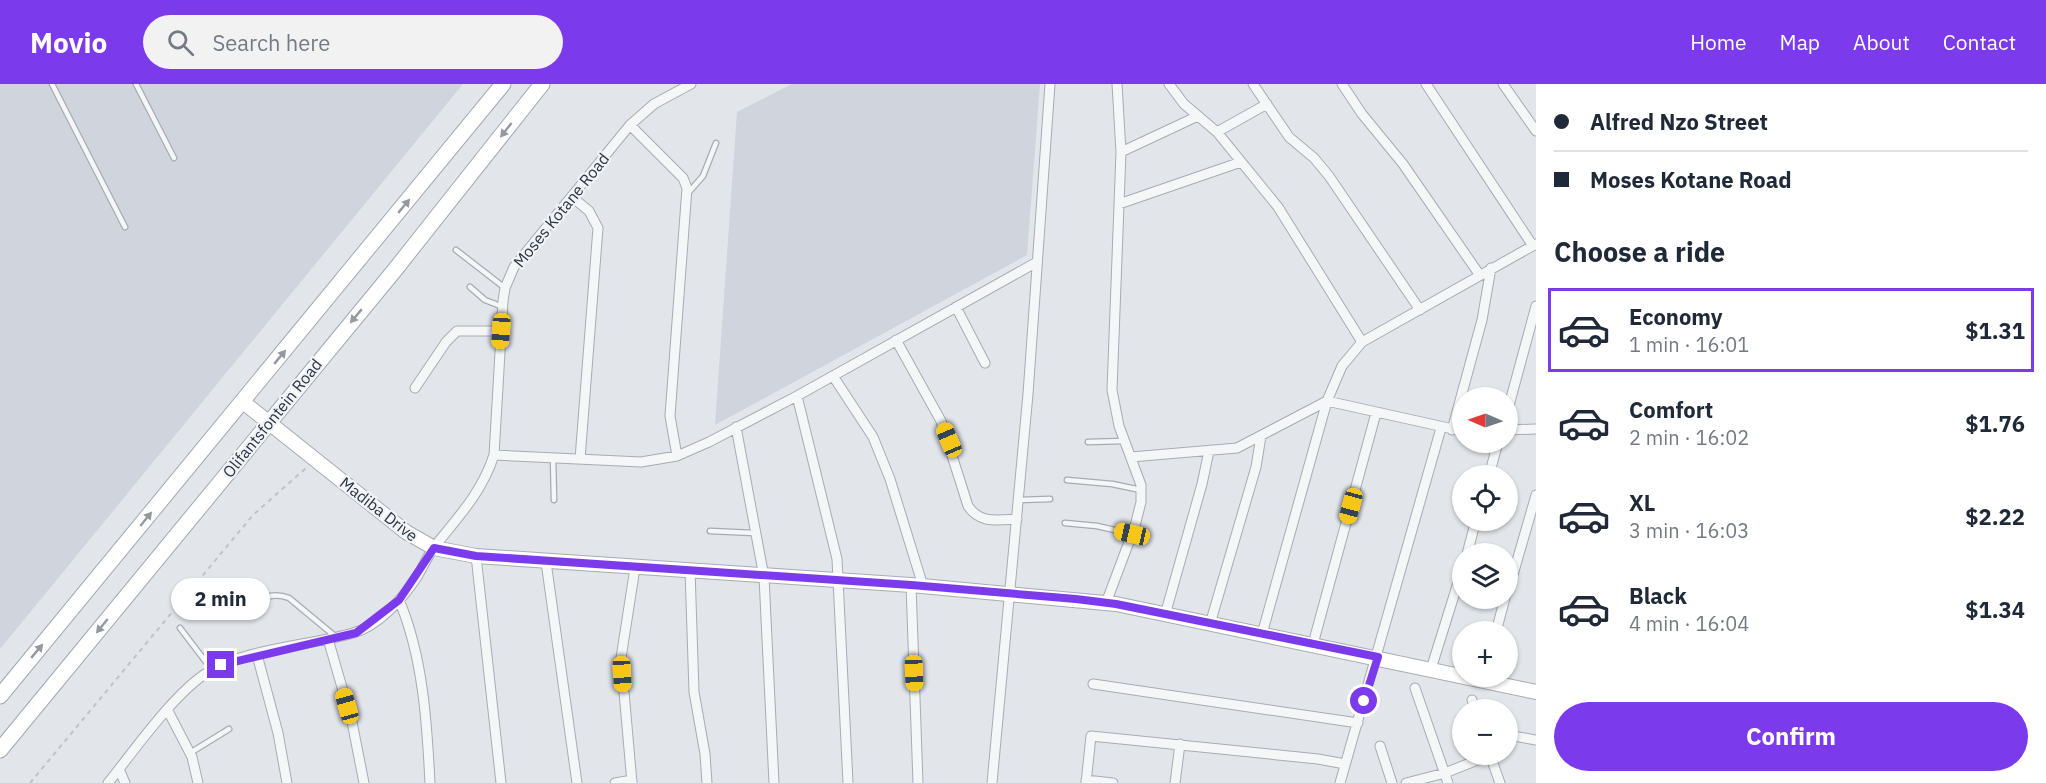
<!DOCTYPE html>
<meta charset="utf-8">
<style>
body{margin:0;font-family:"IBM Plex Sans",sans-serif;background:#f2f2f3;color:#1f2937;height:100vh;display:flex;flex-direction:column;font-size:22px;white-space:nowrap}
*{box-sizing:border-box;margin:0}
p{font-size:20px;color:#747a83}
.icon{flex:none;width:33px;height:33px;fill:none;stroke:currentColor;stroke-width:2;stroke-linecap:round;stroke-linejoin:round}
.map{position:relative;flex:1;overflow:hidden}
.panel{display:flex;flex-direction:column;background:#fff;width:510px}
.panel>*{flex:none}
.guide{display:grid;align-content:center;height:132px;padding:0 18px;background:#fff}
.needle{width:39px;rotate:272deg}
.fabs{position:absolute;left:1452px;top:303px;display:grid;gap:12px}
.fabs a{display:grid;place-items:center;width:66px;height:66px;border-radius:50%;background:#fff;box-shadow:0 2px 4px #0004;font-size:30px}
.end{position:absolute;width:27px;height:27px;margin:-14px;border:8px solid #7c3aed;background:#fff;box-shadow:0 0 0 3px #fff}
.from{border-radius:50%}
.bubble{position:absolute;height:42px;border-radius:21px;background:#fff;box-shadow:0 2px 4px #0004;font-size:20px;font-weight:700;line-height:42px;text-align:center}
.car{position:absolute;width:18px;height:36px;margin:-18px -9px;border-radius:8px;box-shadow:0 0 4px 2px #0007;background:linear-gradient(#f5c518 24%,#345 0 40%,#f5c518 0 76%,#345 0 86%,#f5c518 0)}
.guide b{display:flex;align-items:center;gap:21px;height:57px;font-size:22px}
.guide b+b{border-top:2px solid #e0e1e3}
.guide i{width:15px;height:15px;background:#1f2937}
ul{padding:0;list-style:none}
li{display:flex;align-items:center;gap:18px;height:84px;margin:0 12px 9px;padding:0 6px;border:3px solid transparent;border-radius:0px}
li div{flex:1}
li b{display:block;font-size:22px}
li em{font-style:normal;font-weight:700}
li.active{border-color:#7c3aed}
li>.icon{width:54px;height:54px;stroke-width:1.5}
h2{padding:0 18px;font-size:27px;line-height:72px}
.action{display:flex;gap:12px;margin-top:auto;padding:12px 18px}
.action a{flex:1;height:69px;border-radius:36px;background:#7c3aed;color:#fff;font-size:24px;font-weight:700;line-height:69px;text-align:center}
header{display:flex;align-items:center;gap:36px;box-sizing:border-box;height:84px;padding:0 30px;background:#7c3aed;color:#fff}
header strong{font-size:28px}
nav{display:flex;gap:33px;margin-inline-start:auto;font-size:21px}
.search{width:420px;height:54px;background:#f2f2f3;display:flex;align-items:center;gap:15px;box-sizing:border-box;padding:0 21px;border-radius:33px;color:#747a83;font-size:22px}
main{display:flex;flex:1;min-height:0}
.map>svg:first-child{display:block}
</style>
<header>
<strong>Movio</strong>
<div class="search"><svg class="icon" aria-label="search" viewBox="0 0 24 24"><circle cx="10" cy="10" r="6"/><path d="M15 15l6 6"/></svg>Search here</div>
<nav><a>Home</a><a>Map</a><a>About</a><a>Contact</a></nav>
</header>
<main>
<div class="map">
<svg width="1536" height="699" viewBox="0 0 1536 699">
<rect width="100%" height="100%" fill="#e2e5ea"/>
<path fill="#d0d4dc" d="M0,0H463L0,565Z
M792,0H1040L1027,171L715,341L737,28Z"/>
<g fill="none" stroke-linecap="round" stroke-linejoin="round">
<defs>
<path id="lane" d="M52,0L125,143
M136,0L174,74
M689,108L703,92L716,59
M456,166L505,204
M470,203L485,216L503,223
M1088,358L1124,357
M553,374L554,416
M1067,396L1112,400L1141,406
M1019,416L1050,415
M1065,439L1097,442L1132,450
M710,447L754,449
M250,521C264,513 274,508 289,514L336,553
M180,544L212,586
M190,669L229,645"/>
<path id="street" d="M1169,0L1184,20L1217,48L1278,123L1362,258
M1253,0L1289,53L1314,74L1329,92L1420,226
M1342,0L1362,30L1403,80L1479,190
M1426,0L1533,162
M1503,0L1536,47
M630,41L683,94L687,104L670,332L677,372
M1217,48L1267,20
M1121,68L1198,32
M572,113L589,127L598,144L580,375
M1119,120L1241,78
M956,223L985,279
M896,256L941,337L968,422C980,440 997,436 1017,435
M833,292L873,353L890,395L923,502
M415,304L446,258L457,247H501
M797,312L837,475L848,699
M1508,325L1536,222
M736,343L764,493L774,699
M1452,346L1482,236L1491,184
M1508,346L1536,345
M494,371L641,378L677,372L709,358L797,312L1037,178
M1131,373L1237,364L1327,317L1462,347
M1489,392L1498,358
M1467,470L1476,436
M476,472L501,699
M546,478L577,699
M690,486L694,608L705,670L707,699
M911,501L918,699
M1508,508L1536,411
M399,516C423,572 427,639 430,699
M1106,519L1135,442L1141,418V401L1119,342L1112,306L1121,68L1117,0
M1165,531L1202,400L1209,367
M1210,540L1256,383L1261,352
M1496,548L1505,514
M1262,550L1327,317L1342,282L1362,258L1536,160
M328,555L352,638L364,699
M1313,560L1376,329
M257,571L278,649L287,699
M1431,585L1462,486
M1093,600L1358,639
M1415,604L1448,699
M1472,616L1475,626
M168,627L192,673L198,699
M1508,651L1536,656
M1380,662L1392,699
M119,685L125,699
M1086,696L1113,699
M108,699C134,667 174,609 208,588C248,564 308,562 353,549C379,542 403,514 417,493C423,483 428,471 435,462C459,432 482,408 494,371L503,217L505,204L514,183L630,41L654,20L691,0
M615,699L632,696
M632,699L621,574L635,484
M992,699L1028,310L1050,0
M1086,699L1091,652L1318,675L1345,680
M1175,699L1180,660
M1340,699L1441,344
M1406,699L1445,689L1490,671L1500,699"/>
<path id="secondary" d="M243,318L406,448L434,464L476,472L911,501L1116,520L1536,608"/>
<path id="primary" d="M0,612L503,0
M0,666L394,187L542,0"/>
</defs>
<use href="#lane" stroke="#a7acb4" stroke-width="7"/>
<use href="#street" stroke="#a7acb4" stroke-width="11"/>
<use href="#secondary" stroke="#a7acb4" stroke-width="16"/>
<use href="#primary" stroke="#a1a9b6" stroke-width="17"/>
<path stroke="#bfc3c9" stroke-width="2" stroke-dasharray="4.5 4.5" stroke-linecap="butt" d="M30,699L253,431L306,384"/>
<use href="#lane" stroke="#f4f6f8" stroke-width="4.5"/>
<use href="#street" stroke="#f4f6f8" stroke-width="9"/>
<use href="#secondary" stroke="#fff" stroke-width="14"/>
<use href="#primary" stroke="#fff" stroke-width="15"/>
</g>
<defs><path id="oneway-solid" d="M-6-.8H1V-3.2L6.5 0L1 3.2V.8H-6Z" transform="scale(1.5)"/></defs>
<g fill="#9498a0">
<use href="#oneway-solid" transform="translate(506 46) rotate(128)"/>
<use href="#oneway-solid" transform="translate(404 122) rotate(-50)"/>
<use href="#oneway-solid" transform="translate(356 232) rotate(130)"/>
<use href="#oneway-solid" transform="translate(280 273) rotate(-50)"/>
<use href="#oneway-solid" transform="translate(146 435) rotate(-51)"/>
<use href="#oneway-solid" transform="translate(102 542) rotate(129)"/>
<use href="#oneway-solid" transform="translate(37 567) rotate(-50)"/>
</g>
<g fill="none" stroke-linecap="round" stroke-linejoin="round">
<path stroke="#7c3aed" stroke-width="8" d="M221,581L356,549L399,516L434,464L476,472L911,501L1076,515L1116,520L1378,573L1364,617"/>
</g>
<g text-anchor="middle" stroke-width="4.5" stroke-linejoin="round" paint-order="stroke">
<g font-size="16" fill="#2a3242" stroke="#f1f4f7">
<text transform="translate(561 126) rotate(-51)" y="6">Moses Kotane Road</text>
<text transform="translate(272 334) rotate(-51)" y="6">Olifantsfontein Road</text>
<text transform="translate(379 425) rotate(38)" y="6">Madiba Drive</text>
</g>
</g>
</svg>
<div class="fabs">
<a><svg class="needle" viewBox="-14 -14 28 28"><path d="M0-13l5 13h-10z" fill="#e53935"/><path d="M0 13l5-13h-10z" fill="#747a83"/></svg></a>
<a><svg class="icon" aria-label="locate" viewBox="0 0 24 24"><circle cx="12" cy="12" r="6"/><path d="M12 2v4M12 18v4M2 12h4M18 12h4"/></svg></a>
<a><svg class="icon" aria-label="layers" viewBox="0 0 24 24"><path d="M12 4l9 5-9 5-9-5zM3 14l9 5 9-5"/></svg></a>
<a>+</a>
<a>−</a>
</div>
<i class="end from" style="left:1364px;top:617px"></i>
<i class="end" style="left:221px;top:581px"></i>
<div class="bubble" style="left:171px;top:494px;width:99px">2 min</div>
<i class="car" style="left:501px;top:247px;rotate:184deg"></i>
<i class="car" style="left:949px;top:356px;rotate:337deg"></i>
<i class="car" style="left:1351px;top:422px;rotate:195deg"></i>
<i class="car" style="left:1132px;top:450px;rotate:283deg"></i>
<i class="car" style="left:914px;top:589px;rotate:178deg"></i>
<i class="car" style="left:622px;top:590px;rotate:177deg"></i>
<i class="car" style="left:347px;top:622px;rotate:344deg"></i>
</div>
<section class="panel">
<div class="guide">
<b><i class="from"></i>Alfred Nzo Street</b>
<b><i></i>Moses Kotane Road</b>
</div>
<h2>Choose a ride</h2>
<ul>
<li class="active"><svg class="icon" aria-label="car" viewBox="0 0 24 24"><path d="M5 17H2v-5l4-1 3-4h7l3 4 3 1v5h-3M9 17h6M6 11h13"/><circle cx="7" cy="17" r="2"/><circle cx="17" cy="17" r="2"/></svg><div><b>Economy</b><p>1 min · 16:01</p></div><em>$1.31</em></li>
<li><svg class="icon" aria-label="car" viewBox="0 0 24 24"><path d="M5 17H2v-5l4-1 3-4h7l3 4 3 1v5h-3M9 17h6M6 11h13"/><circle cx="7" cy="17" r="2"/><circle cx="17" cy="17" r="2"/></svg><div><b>Comfort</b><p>2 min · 16:02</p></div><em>$1.76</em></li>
<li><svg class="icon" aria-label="car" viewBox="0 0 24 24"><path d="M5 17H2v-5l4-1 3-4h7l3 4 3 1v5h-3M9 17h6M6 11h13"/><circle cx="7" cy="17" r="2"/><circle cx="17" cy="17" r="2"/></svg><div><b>XL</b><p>3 min · 16:03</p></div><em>$2.22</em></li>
<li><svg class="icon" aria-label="car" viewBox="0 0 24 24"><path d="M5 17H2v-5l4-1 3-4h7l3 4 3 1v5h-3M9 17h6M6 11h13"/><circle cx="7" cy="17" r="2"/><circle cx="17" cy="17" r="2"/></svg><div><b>Black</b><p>4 min · 16:04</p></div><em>$1.34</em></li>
</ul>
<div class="action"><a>Confirm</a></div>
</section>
</main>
